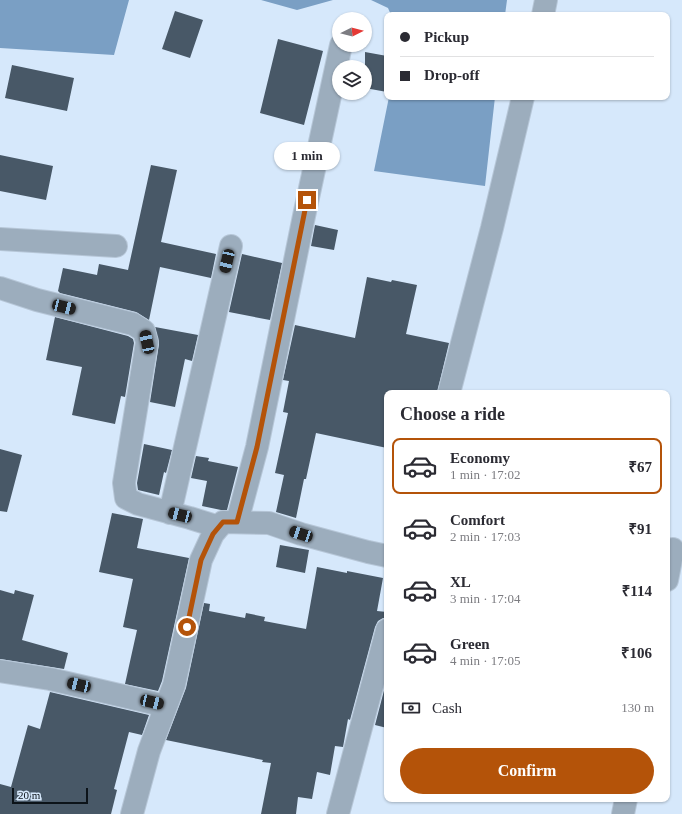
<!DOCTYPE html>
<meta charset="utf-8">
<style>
body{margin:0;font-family:Georgia,serif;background:#f7f7f7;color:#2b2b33;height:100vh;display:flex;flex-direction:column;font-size:15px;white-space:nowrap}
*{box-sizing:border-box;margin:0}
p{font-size:13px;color:#7c7c81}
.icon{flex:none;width:22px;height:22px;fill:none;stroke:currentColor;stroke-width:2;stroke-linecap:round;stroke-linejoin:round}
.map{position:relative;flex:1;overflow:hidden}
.side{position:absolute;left:384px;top:390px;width:286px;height:412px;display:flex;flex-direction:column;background:#fff;border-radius:8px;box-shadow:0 1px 3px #0004}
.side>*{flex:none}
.hud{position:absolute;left:384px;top:12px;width:286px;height:88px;border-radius:8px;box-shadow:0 1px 3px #0004;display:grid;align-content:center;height:88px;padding:0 16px;background:#fff}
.needle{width:26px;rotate:84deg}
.buttons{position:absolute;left:332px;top:12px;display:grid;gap:8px}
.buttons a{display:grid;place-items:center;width:40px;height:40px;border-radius:50%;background:#fff;box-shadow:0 1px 3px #0004;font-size:20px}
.scale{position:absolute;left:12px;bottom:10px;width:76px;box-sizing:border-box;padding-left:4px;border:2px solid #0c1319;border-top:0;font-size:11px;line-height:14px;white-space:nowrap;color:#0c1319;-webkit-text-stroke:3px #d6e8fb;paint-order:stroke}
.end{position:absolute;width:18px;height:18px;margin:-9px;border:5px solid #b45309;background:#fff;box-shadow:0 0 0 2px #fff}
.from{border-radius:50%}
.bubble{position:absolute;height:28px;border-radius:14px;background:#fff;box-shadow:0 1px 3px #0004;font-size:13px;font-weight:800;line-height:28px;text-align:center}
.car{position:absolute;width:12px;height:24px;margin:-12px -6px;border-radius:5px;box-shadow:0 0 3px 1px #0007;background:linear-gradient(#222 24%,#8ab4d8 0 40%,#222 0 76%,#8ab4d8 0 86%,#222 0)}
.hud b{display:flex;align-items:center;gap:14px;height:38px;font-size:15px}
.hud b+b{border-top:1px solid #e1e1e2}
.hud i{width:10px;height:10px;background:#2b2b33}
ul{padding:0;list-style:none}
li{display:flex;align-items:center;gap:12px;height:56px;margin:0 8px 6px;padding:0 8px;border:2px solid transparent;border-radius:8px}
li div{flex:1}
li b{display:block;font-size:15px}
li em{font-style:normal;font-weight:800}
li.current{border-color:#b45309}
li>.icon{width:36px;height:36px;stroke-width:1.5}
h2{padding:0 16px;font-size:18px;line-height:48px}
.pay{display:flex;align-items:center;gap:10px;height:44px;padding:0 16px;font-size:15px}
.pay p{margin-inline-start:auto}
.primary-button{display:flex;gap:8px;margin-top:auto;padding:8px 16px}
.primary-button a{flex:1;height:46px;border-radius:24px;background:#b45309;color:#fff;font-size:16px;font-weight:800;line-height:46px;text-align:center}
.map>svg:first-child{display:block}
</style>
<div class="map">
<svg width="682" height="814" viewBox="0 0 682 814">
<rect width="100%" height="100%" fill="#d6e8fb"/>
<path fill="#7a9fc4" d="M0,0H129L114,55L0,48Z
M261,0H333L297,10Z
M371,0H507L505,15H391L388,8Z
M389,97H495L485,186L374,171Z"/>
<path fill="#485867" d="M175,11L203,20L190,58L162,49Z
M278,39L323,51L304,125L260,113Z
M365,52L387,56V92L365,88Z
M12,65L74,78L67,111L5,98Z
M0,155L53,166L46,200L0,191Z
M151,165L177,170L161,242L216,254L211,278L160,267L149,320L136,312L60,293L58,291L63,268L97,275L99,264L128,270Z
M315,225L338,230L334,250L311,246Z
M242,254L282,263L270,320L229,312Z
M367,277L391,282L392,280L417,285L406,334L449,343L437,393H387V448L316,433L306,479H304L296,518L276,512L284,475L275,473L288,413L283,412L289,381L283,380L295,325L355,338Z
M55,317L128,336L133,339L134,343L125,397L121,396L115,424L72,415L82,367L46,360Z
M155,327L198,335L192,361L185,359L175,407L150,402L159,344Z
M144,444L172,450L166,473L164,472L159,495L138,490L137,483Z
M0,449L22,455L7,512L0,511Z
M196,456L209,458L208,461L238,467L227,510H221L202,506L207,481L191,478Z
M112,513L143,519L137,548L189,558L162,681L158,691L125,684L137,630L123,627L133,579L99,572Z
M280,545L309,550L305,573L276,567Z
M317,567L347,573V571L383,578L377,611L387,612V618H383L378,621L375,627L350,720L348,719L343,747L335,746L330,775L317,772L312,799L298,797L296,814H261L271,763L262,762L263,760L166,740L186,688L204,603L210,604L209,611L245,618L246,613L265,617L264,621L306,629Z
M0,590L14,594L15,590L34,595L22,640L68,653L64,669L0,659Z
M387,679V728L375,725Z
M50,692L149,715L142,735L129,732L114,789L117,790L111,814H0V784L11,787L28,725L40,729Z"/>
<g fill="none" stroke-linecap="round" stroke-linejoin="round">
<defs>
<path id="minor" d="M543,15L546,0
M0,239L116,246
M0,288L37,300L133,324L144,331L147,342L124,483L126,498L138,504L190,518L219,527
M449,393L492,228L523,97
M170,513L231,246
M237,522L257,447L304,216L341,45
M667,580L673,549
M0,671L50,679L166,706
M132,814L149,751L174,685L201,560L213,534L223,522L269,523L301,534L368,552L387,556
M338,814L387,630
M623,814L626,799"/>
</defs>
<use href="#minor" stroke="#b6c6d7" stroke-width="24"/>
<use href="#minor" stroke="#9cadbd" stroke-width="22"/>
</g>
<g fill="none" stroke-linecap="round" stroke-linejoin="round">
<path stroke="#b45309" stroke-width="5" d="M187,627L201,560L213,534L223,522H237L257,447L307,200"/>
</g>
</svg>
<div class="buttons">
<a><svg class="needle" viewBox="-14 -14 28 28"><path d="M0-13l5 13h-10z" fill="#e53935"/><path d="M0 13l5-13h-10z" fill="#7c7c81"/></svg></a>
<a><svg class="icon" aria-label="layers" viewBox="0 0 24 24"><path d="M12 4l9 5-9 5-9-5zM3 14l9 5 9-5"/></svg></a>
</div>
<div class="scale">20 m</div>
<i class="end from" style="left:187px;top:627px"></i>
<i class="end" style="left:307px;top:200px"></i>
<div class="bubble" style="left:274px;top:142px;width:66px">1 min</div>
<i class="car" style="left:227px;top:261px;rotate:193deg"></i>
<i class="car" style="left:64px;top:307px;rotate:104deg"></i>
<i class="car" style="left:147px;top:342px;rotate:348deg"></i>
<i class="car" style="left:180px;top:515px;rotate:284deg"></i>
<i class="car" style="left:301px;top:534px;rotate:288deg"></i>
<i class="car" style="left:79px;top:685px;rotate:283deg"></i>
<i class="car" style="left:152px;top:702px;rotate:103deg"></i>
<div class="hud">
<b><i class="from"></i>Pickup</b>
<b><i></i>Drop-off</b>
</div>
<section class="side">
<h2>Choose a ride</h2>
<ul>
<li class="current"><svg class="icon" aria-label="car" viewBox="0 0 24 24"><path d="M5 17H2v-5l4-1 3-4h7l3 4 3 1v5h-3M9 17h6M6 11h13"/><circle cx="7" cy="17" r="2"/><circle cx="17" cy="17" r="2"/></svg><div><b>Economy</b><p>1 min · 17:02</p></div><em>₹67</em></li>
<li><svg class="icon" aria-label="car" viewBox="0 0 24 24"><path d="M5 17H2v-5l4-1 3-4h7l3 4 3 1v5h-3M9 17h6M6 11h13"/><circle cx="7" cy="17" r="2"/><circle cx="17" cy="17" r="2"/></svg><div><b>Comfort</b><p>2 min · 17:03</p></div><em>₹91</em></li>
<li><svg class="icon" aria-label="car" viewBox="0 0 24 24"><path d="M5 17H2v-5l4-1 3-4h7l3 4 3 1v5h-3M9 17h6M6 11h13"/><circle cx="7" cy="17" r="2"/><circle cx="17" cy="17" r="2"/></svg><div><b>XL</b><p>3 min · 17:04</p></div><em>₹114</em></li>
<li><svg class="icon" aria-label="car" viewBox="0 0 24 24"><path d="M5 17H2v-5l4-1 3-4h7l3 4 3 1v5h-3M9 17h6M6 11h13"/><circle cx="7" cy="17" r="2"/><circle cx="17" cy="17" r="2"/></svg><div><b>Green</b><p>4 min · 17:05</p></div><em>₹106</em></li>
</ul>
<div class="pay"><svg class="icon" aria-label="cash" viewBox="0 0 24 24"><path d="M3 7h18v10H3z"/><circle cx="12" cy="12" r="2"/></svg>Cash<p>130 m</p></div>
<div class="primary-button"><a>Confirm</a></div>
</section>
</div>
